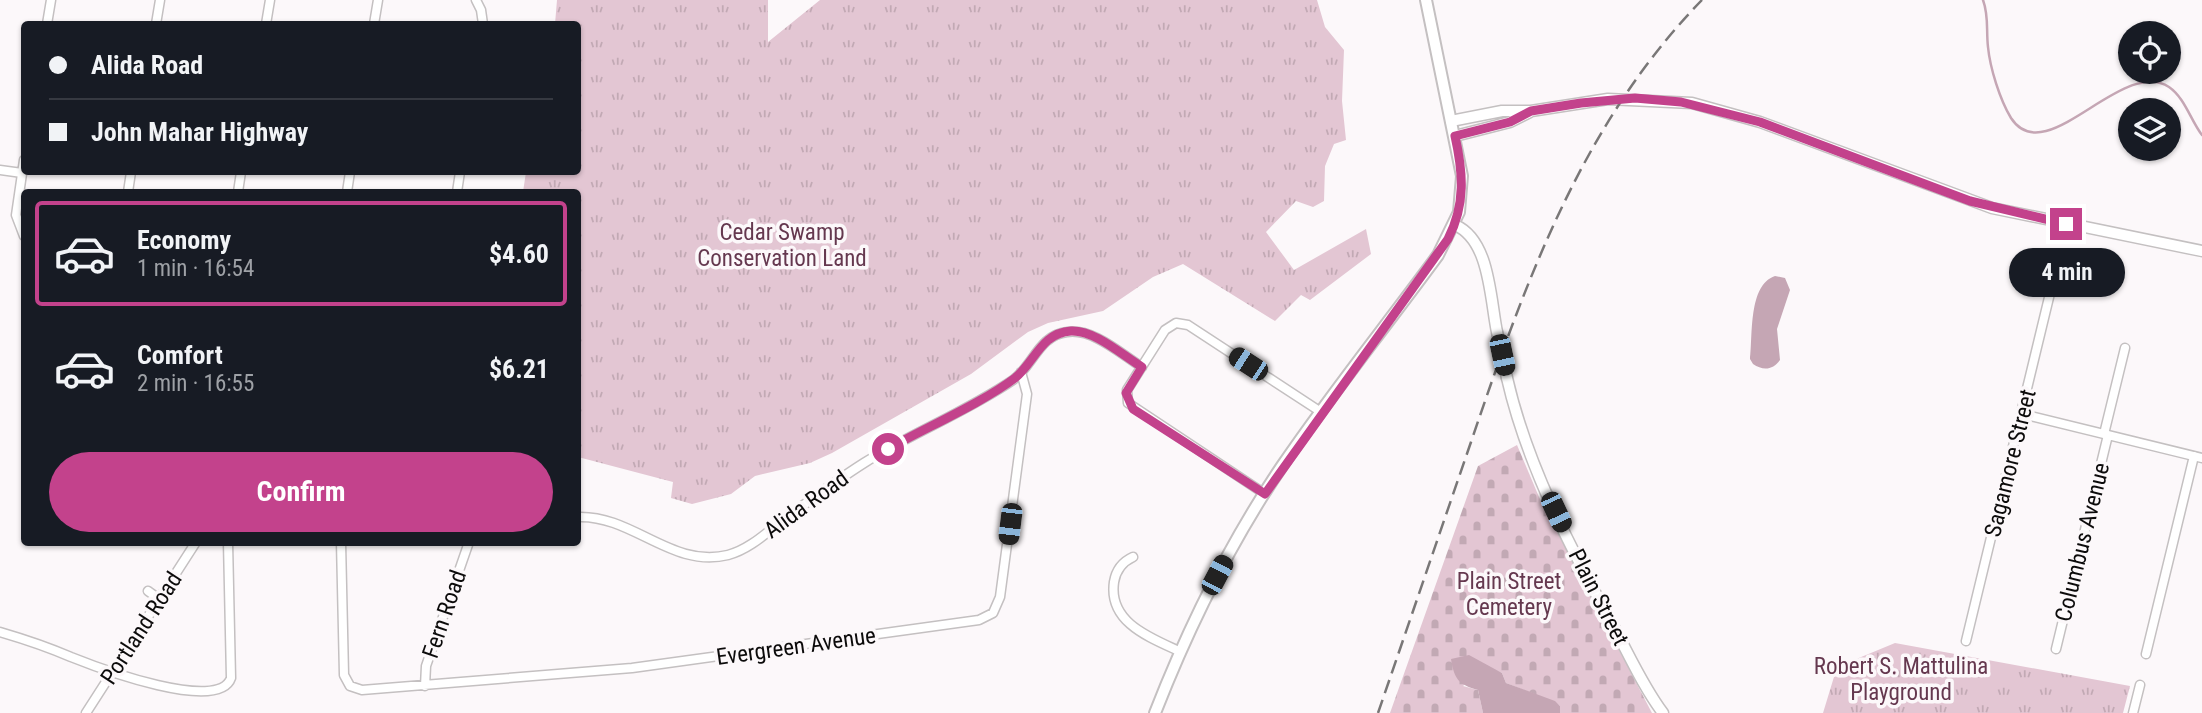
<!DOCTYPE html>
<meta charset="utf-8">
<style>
body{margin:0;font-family:"Roboto Condensed",sans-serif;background:#20242c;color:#f1f3f6;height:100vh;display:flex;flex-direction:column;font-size:26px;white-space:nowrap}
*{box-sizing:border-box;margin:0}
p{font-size:23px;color:#9ea1a6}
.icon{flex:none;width:38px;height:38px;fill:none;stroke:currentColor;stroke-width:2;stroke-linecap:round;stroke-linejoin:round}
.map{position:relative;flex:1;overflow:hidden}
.panel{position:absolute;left:21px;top:189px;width:560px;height:357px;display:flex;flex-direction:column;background:#171b24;border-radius:7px;box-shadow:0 2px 5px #0004}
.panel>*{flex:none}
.guide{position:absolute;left:21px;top:21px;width:560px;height:154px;border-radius:7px;box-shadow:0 2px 5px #0004;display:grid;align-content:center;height:154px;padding:0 28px;background:#171b24}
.buttons{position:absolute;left:2118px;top:21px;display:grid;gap:14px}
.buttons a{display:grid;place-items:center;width:63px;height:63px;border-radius:50%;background:#171b24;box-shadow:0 2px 5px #0004;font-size:35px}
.end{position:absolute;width:32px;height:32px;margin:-16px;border:9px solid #c3428c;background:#fff;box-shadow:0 0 0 4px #fff}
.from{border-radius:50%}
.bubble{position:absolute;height:49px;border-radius:24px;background:#171b24;box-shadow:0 2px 5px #0004;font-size:23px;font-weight:700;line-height:49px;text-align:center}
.car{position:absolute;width:21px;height:42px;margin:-21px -10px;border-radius:9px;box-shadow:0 0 5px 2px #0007;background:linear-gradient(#222 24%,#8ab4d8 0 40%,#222 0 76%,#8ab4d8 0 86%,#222 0)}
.guide b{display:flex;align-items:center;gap:24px;height:66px;font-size:26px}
.guide b+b{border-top:2px solid #363941}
.guide i{width:18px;height:18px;background:#f1f3f6}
ul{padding:12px 0 0;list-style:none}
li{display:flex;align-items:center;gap:21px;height:105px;margin:0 14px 10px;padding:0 14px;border:4px solid transparent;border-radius:7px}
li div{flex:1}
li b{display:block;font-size:26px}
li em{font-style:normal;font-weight:700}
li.selected{border-color:#c3428c}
li>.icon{width:63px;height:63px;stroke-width:1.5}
.cta{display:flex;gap:14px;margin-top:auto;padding:14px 28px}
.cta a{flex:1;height:80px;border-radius:42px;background:#c3428c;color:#fff;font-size:28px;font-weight:700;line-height:80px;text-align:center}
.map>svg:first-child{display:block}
</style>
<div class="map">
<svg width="2202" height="713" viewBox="0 0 2202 713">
<defs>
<pattern id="cemetery-stones" width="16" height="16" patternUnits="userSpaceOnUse" patternTransform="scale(1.75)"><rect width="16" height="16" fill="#e3c6d3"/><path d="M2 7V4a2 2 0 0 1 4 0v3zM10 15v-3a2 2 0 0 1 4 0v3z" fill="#c2a9b4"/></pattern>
<pattern id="park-tufts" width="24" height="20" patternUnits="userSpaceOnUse" patternTransform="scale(1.75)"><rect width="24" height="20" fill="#e3c6d3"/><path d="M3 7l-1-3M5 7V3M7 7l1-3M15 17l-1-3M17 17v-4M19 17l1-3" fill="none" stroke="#c2a9b4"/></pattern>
</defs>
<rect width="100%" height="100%" fill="#fcf8fa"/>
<path fill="url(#cemetery-stones)" d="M1517,445L1539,497L1652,713H1560V706L1555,702L1506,683L1502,673L1486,666L1463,686L1478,690L1483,713H1390L1478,466Z"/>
<path fill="url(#park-tufts)" d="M557,0H768V42L820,0H1317L1325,27L1344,50L1342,101L1346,140L1334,144L1325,166L1324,201L1313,207L1296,201L1266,232L1294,270L1366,229L1371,254L1310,300L1301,295L1275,321L1183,264L1153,277L1103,311L1048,323L1028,332L971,374L832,453L810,463L755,476L731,494L692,504L671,498L673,482L578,457V192H523L526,172H578V24H555Z
M1895,643L2130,686L2123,713H1823L1837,667Z"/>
<path fill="#c5a6b4" d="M1775,276L1785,278L1790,290L1777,329L1780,360C1773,370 1763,371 1753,364L1750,359C1753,336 1748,285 1775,276Z
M1469,655L1502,673L1506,683L1555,701L1560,706V713H1483L1478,690C1459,685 1454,679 1451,659Z"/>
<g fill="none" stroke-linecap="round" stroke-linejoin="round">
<path stroke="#c5a6b4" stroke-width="2.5" d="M1983,0C1989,16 1986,30 1988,47C1990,68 2000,100 2011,118C2046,172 2122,56 2169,87C2185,98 2191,121 2202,135"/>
<defs>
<path id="minor" d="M476,0L481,10L483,24
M47,24L51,0
M156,24L160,0
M266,24L270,0
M374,24L378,0
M24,160L16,215L24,236
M0,170L22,173
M128,192L131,172
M238,192L241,172
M347,192L350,172
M457,192L460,172
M2022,414L2202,458
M2104,434L2125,348
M1265,494L1128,403L1127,390L1165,330L1176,323L1188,325L1321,412
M578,517C633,515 672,569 728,555C747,550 763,536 778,524C806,503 834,482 864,463C912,433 966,412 1013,380C1033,366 1039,335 1067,332C1093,328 1121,354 1142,367
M341,542L344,675L350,686L362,690L632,668L979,620L993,613L1000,597L1027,394L1021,372
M1133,557C1122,562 1116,570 1114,582C1108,623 1151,638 1181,652
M148,591L159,599
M0,632C24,639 48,647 71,657C101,669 219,713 231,678L228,542
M1966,641L2052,285
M2056,649L2108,435
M2146,654L2194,456
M425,686L426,666L469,542
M86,713L196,542
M2133,713L2140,685"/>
<path id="tertiary" d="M1451,121L1502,111H1531L1608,99L1692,103L1760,122L1992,208L2202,251
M1455,136L1510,122L1530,112
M1455,225C1490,240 1490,298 1497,332
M1507,378C1527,466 1572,551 1615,629C1630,657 1644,688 1663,713"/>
<path id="secondary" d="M1155,713C1189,626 1230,543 1282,466C1331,394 1386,326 1438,255L1459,212L1462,176L1426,0"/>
</defs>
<use href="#minor" stroke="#c4c0c1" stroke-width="11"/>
<use href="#tertiary" stroke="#c4c0c1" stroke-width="13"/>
<use href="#secondary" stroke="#c4c0c1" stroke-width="14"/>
<use href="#minor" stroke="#fff" stroke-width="8"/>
<use href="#tertiary" stroke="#fff" stroke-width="10"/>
<use href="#secondary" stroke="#fff" stroke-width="10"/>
<path stroke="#797777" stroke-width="2.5" stroke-dasharray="14 7" stroke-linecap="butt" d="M1378,713C1409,623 1440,532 1471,442C1525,283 1582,123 1702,0"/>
<defs>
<path id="tertiary-bridge" d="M1497,332L1507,378"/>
</defs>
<use href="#tertiary-bridge" stroke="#c4c0c1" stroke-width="13" stroke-linecap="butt"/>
<use href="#tertiary-bridge" stroke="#fff" stroke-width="10"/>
</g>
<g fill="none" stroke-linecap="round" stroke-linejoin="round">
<path stroke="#c3428c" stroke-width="9" d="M888,449C925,428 982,403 1015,378C1035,362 1041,333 1071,331C1095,330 1122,355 1142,367L1126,393L1133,409L1265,494L1448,239C1466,204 1463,172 1455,136L1510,122L1531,111L1581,103L1635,98L1681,102L1760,122L1970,201L2066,224"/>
</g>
<g text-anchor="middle" stroke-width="7" stroke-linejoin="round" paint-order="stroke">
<g font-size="23" fill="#65384f" stroke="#fcf8fa">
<text x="782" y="240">Cedar Swamp<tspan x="782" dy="26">Conservation Land</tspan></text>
<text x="1509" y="589">Plain Street<tspan x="1509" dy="26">Cemetery</tspan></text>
<text x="1901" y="674">Robert S. Mattulina<tspan x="1901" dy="26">Playground</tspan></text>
</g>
<g font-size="23" fill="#0c0b0b" stroke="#fcf8fa">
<text transform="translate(2010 463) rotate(-76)" y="8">Sagamore Street</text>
<text transform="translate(806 504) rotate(-36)" y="8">Alida Road</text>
<text transform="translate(2082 542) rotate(-76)" y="8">Columbus Avenue</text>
<text transform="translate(1599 597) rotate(63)" y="8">Plain Street</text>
<text transform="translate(444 614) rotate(-71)" y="8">Fern Road</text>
<text transform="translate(141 628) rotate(-57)" y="8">Portland Road</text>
<text transform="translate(796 646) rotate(-8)" y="8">Evergreen Avenue</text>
</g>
</g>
</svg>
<div class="buttons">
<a><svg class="icon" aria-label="locate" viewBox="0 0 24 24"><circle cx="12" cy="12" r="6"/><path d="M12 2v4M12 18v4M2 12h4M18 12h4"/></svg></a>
<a><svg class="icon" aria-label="layers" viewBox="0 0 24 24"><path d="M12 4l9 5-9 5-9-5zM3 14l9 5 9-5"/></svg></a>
</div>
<i class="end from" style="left:888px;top:449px"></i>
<i class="end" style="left:2066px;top:224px"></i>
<div class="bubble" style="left:2009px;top:248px;width:116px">4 min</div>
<i class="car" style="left:1502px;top:355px;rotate:168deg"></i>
<i class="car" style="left:1248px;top:364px;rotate:303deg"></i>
<i class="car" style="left:1556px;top:512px;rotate:155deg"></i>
<i class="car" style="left:1010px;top:524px;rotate:187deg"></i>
<i class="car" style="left:1217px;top:575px;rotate:28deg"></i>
<div class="guide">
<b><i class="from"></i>Alida Road</b>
<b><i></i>John Mahar Highway</b>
</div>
<section class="panel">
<ul>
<li class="selected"><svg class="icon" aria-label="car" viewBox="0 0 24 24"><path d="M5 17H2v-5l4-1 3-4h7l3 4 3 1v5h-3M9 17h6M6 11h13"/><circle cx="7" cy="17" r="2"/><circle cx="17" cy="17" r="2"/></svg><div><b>Economy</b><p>1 min · 16:54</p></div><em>$4.60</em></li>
<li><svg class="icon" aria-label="car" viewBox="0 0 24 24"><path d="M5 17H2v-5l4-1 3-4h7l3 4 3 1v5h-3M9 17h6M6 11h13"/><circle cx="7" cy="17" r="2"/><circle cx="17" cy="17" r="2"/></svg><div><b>Comfort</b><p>2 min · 16:55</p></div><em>$6.21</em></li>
</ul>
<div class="cta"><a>Confirm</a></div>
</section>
</div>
